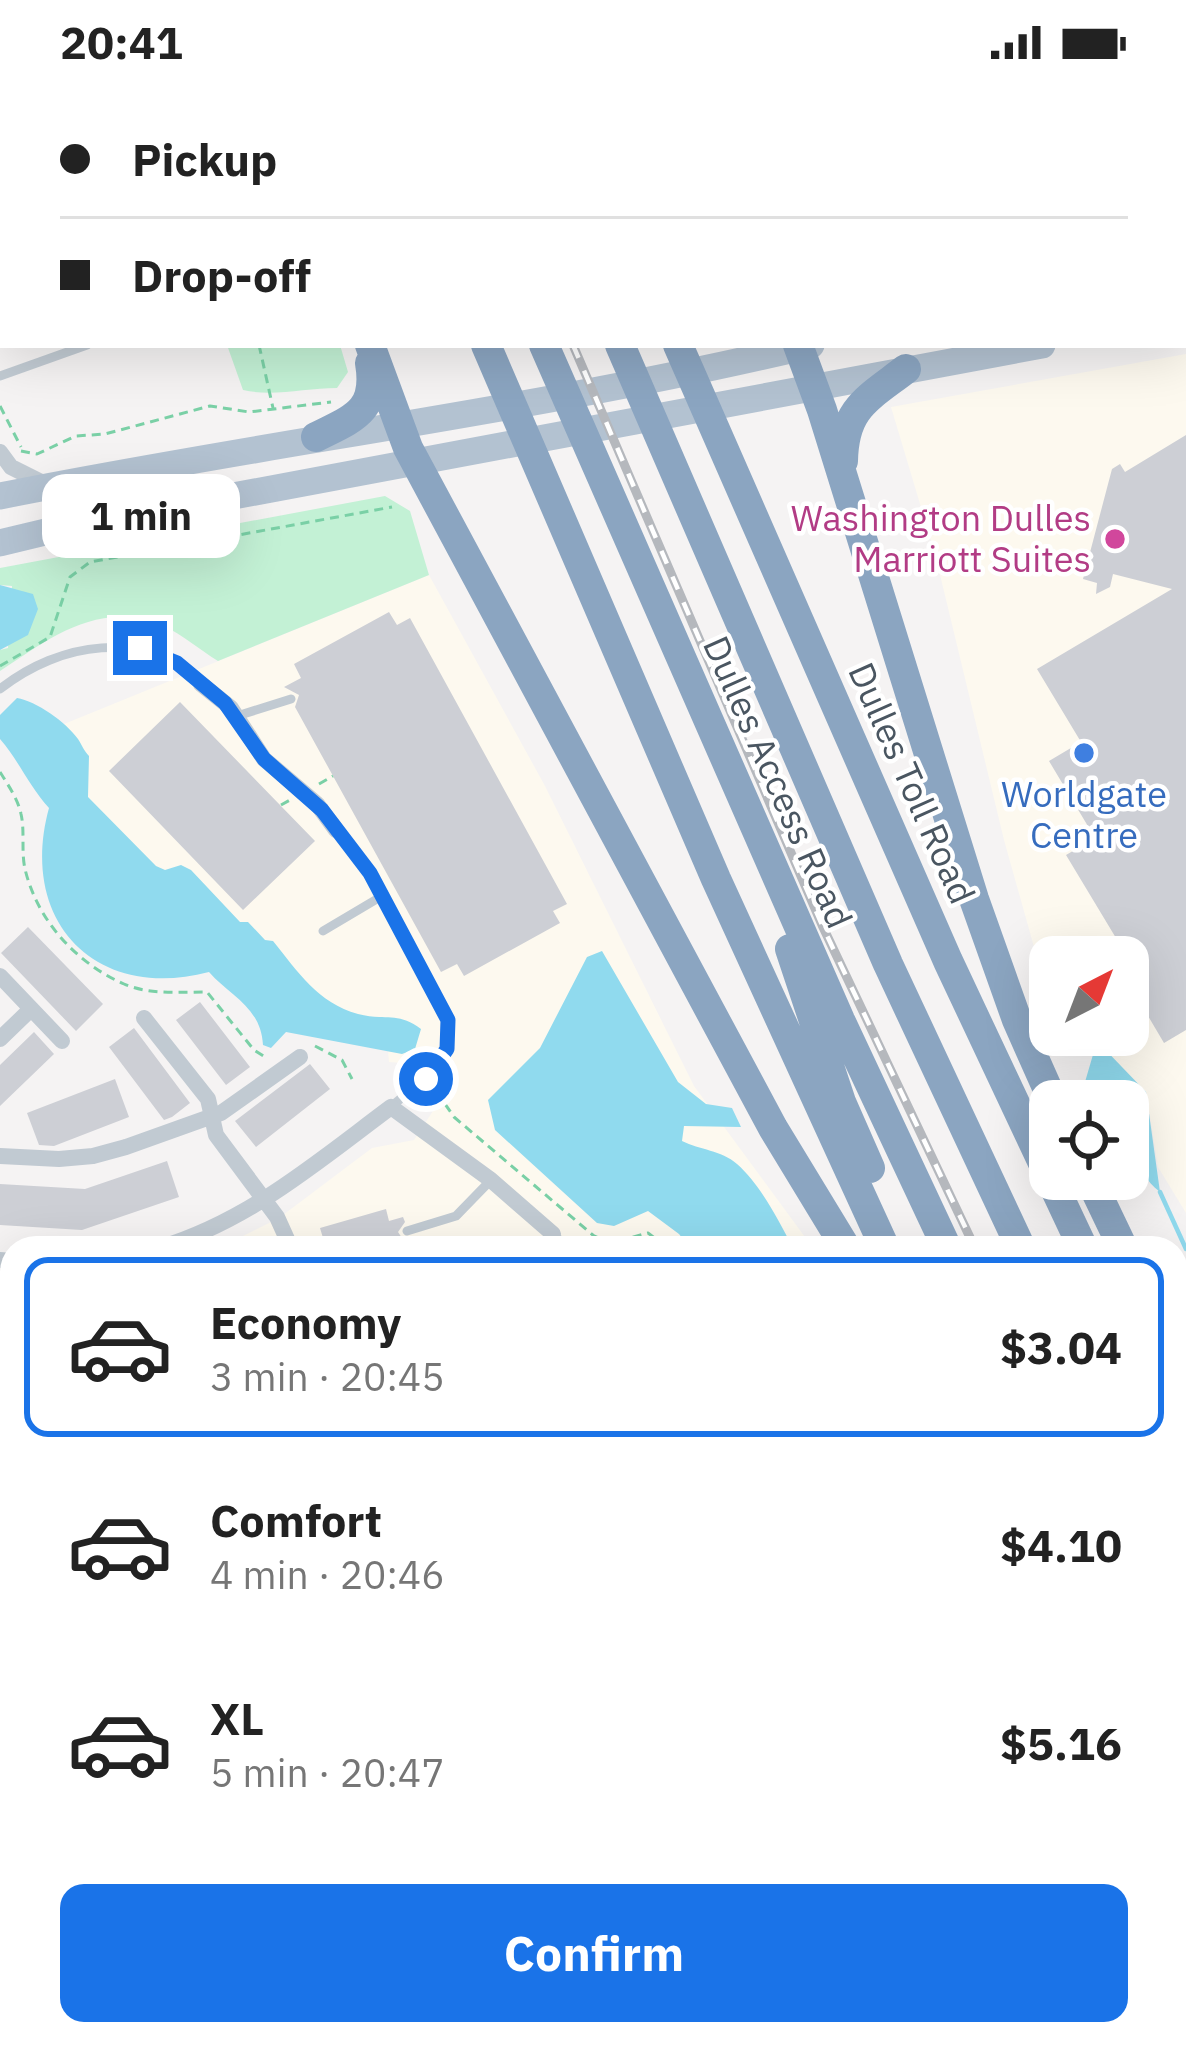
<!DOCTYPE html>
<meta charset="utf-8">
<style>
body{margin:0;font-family:"IBM Plex Sans",sans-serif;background:#f2f2f2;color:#222;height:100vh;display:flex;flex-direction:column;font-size:45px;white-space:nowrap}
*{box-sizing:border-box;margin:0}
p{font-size:39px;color:#767676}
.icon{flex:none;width:66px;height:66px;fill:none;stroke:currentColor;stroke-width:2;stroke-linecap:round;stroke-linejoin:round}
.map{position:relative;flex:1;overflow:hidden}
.side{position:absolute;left:0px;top:1152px;width:1188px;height:810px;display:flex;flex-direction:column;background:#fff;border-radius:36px 36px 0 0;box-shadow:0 12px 48px #0002}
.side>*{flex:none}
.guide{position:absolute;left:0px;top:0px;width:1188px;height:264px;box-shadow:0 12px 48px #0002;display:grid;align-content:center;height:264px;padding:0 60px;background:#fff}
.needle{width:78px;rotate:42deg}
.fabs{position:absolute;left:1029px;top:852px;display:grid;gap:24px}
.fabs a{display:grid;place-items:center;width:120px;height:120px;border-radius:24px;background:#fff;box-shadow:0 12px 48px #0002;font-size:60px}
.end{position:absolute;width:54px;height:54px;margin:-27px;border:15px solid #1a73e8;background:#fff;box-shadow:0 0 0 6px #fff}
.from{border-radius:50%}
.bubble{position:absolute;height:84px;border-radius:24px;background:#fff;box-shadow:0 12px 48px #0002;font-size:39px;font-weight:700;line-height:84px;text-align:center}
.guide b{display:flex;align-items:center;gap:42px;height:114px;font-size:45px}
.guide b+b{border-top:3px solid #e0e0e0}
.guide i{width:30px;height:30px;background:#222}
ul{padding:21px 0 0;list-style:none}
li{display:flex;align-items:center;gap:36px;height:180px;margin:0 24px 18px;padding:0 36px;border:6px solid transparent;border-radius:24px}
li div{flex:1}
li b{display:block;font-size:45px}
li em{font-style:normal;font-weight:700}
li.on{border-color:#1a73e8}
li>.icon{width:108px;height:108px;stroke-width:1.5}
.action{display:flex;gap:24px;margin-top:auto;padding:24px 60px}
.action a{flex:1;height:138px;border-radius:24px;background:#1a73e8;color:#fff;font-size:48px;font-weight:700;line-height:138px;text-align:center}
.status{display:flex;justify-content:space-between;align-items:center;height:84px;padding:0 60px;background:#fff;direction:ltr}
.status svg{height:33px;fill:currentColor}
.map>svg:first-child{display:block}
</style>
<div class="status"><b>20:41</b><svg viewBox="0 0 49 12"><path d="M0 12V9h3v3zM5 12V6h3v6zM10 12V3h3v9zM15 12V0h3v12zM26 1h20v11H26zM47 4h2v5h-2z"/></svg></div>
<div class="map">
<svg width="1186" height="1962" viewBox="0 0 1186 1962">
<rect width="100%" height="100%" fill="#f5f3f3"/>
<path fill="#fdf9ef" d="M1186,270V1129L1158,1083L1146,1008L1088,951H1128V873H1050V920L1004,756L935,470L891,323Z
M429,491L545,702L694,1002L813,1164H219L279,1134L372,1064L414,1056L433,1027L423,992L402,979L389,978L386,943L286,932L67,710L42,649Z
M0,1207H12V1718L0,1709Z
M1176,1808L1186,1824V1962H780L767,1950H1176Z"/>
<path fill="#c3f1d5" d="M227,261H340L348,288L337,304C306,304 272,313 243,306Z
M385,412L410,427L429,491L218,577C200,566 182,550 163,542C99,515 50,554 0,587V566L8,564L12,502L0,501V484Z"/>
<path fill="#90daee" d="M0,501L33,510L38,525L28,551L0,566Z
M17,614C36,617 66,638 78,655C82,661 84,667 89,672L88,713L156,782L165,786L181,781L191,786L240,838H248L265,856L273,857C298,888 318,919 358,930C385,937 397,927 421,945L415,965L402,970L286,948L271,964L263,961C261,923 230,912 209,888C95,918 18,837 49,724C29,702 19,677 0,655V631Z
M602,867L678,998L706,1020L732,1024L741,1043L684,1042L682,1057C700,1066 721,1066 737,1080C760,1100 779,1137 793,1164H690L679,1150L648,1127L614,1142L597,1139L495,1046L488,1016L540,964L587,873Z
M1097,957L1146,1008L1160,1108C1132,1086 1128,1050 1128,1017L1080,1015Z"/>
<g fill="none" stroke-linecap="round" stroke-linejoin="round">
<path stroke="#90daee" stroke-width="4.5" d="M1160,1108L1186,1165"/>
</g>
<path fill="#cdcfd5" d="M1186,351V946L1164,959L1128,898V873H1107L1122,864L1066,771L1095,754L1049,677L1081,658L1037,585L1172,505L1113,490L1110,503L1096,510L1097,499L1083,495L1112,385L1120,380L1125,388Z
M389,528L397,541L410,534L567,820L553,827L560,839L464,892L457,880L441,888L295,623L299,611L284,603L301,594L294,580Z
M180,618L315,757L243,826L109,687Z
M28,843L103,920L76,947L1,869Z
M200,918L250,983L226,1001L176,936Z
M134,944L190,1019L172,1033L164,1036L109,963Z
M34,948L54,970L0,1022V981Z
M310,980L330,1005L256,1063L235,1037Z
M115,995L129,1033L54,1062L39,1061L27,1029Z
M167,1077L179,1113L82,1146L0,1141V1100L85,1105Z
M386,1125L389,1137L403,1133L405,1138L398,1148L402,1154L410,1156L412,1164H326L320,1144Z"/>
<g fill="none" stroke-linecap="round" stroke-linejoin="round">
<path stroke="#7ad0a6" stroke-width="3" stroke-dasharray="9 6" stroke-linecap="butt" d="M166,0L168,3
M0,242L2,241
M259,261L273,324
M0,322L21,363
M21,367L37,370L76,352L105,350L210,322L249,328L331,318
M0,582L50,553L70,493L90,478L392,423
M0,688C8,701 18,715 21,730C25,747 21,767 25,785C37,836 76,879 124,900C149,911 181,908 207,908L254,966L268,975
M319,700L333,692
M281,721L290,716
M315,962L342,976L352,995
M432,1017H443L454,1033L594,1152L611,1159L648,1149L668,1164
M1176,1838L1186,1853
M347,1950L350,1962"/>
<path stroke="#c1cad2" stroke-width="9" d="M849,0L850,3
M1169,0L1170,3
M1185,88L1186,94
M0,106L3,105
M1185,123H1186
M0,292L87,261
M0,605C60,558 144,544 201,600
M237,632L291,615
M336,746L370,789L447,936V965L438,983L392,1022
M323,847L382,812
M407,1147L456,1132L491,1096
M553,1150L568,1164
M0,1370L12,1376
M0,1540L12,1538
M1176,1888L1186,1904
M1125,1950L1148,1962
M1051,1962L1062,1950
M1101,1962L1112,1950"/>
<path stroke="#c1cad2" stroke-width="16" d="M0,368L11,383L49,402
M201,600L231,624L264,675L317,720L336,746
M0,892L62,957
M144,934L208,1015L216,1051L277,1133L291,1164
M0,955L31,925
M0,1072L59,1075L93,1072L126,1063L221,1029L300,973
M159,1164C249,1137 317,1078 391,1023L491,1096L553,1150
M0,1176L12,1177
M0,1876L12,1883
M19,1962L22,1950
M77,1962L99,1955L114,1962"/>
<path stroke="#c1cbd6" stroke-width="24" d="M0,1719L12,1728
M0,1781L12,1791
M148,1950L155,1962
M207,1950L213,1962"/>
<path stroke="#b3c2d1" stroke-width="27" d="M1185,190H1186
M1185,236H1186
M0,412C269,358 544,325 811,261
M0,459L62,444L1042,261"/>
<path stroke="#8ba5c1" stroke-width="30" d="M294,0L295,3
M371,0L373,3
M431,0L432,3
M505,0L507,3
M564,0L565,3
M647,0L649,3
M370,261L408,364L773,1044L846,1164
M486,261L716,795L885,1164
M544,261L840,936L947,1164
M620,261L888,880L1021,1164
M678,261L948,877L1083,1164
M798,261L822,326L974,815L1017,936L1053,1017
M316,353C354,334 378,327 370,279
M843,377C844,324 867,315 906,285
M790,865L841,1018L870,1084
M1090,1095L1123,1164
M1176,1274L1186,1295
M1176,1341L1186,1359
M1176,1456L1186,1473
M1176,1589L1186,1606
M1176,1699L1186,1715"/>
<defs>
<path id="rail" d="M474,0L475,3
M573,261L822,841L975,1164
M1176,1512L1186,1530"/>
</defs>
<use href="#rail" stroke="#b5b8bd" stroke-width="9"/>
<use href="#rail" stroke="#fff" stroke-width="4.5" stroke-dasharray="14" stroke-linecap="butt"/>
</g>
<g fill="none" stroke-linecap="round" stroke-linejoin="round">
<path stroke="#1a73e8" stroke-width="15" d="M140,564L177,579L225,619L264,675L322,726L370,789L448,936L447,965L426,995"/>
</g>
<circle fill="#d1479c" stroke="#fff" stroke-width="4.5" cx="1115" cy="455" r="12"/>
<circle fill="#3f7fe0" stroke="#fff" stroke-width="4.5" cx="1084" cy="669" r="12"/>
<g text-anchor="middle" stroke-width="9" stroke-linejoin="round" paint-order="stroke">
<g font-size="36" fill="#b23c85" stroke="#fff" text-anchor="end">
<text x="1091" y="447">Washington Dulles<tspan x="1091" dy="41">Marriott Suites</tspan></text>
</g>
<g font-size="36" fill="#4a5661" stroke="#fff">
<text transform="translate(778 698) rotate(66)" y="13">Dulles Access Road</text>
<text transform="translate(912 699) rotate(66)" y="13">Dulles Toll Road</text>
</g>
<g font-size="36" fill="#366cbe" stroke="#fff">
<text x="1084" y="723">Worldgate<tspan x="1084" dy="41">Centre</tspan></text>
</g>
</g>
</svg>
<div class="fabs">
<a><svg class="needle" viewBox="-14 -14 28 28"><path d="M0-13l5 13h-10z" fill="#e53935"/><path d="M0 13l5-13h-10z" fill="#767676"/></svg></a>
<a><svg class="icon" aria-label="locate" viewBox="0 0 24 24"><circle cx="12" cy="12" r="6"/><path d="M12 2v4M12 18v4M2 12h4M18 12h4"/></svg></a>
</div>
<i class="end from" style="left:426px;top:995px"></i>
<i class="end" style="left:140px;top:564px"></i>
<div class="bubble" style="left:42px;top:390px;width:198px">1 min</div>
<div class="guide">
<b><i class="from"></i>Pickup</b>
<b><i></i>Drop-off</b>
</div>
<section class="side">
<ul>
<li class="on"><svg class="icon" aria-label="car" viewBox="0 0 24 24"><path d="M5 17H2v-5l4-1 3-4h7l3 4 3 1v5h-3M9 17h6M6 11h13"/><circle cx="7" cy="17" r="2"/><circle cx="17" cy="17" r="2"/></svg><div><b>Economy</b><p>3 min · 20:45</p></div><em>$3.04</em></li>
<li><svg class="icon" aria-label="car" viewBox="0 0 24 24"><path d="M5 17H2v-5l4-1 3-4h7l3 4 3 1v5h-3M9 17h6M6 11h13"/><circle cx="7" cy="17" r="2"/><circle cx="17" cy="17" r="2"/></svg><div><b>Comfort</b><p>4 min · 20:46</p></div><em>$4.10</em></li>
<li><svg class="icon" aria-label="car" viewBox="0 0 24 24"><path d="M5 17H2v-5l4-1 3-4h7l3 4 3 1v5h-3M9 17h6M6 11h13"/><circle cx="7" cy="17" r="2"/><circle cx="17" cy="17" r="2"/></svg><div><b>XL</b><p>5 min · 20:47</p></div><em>$5.16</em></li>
</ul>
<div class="action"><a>Confirm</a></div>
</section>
</div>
